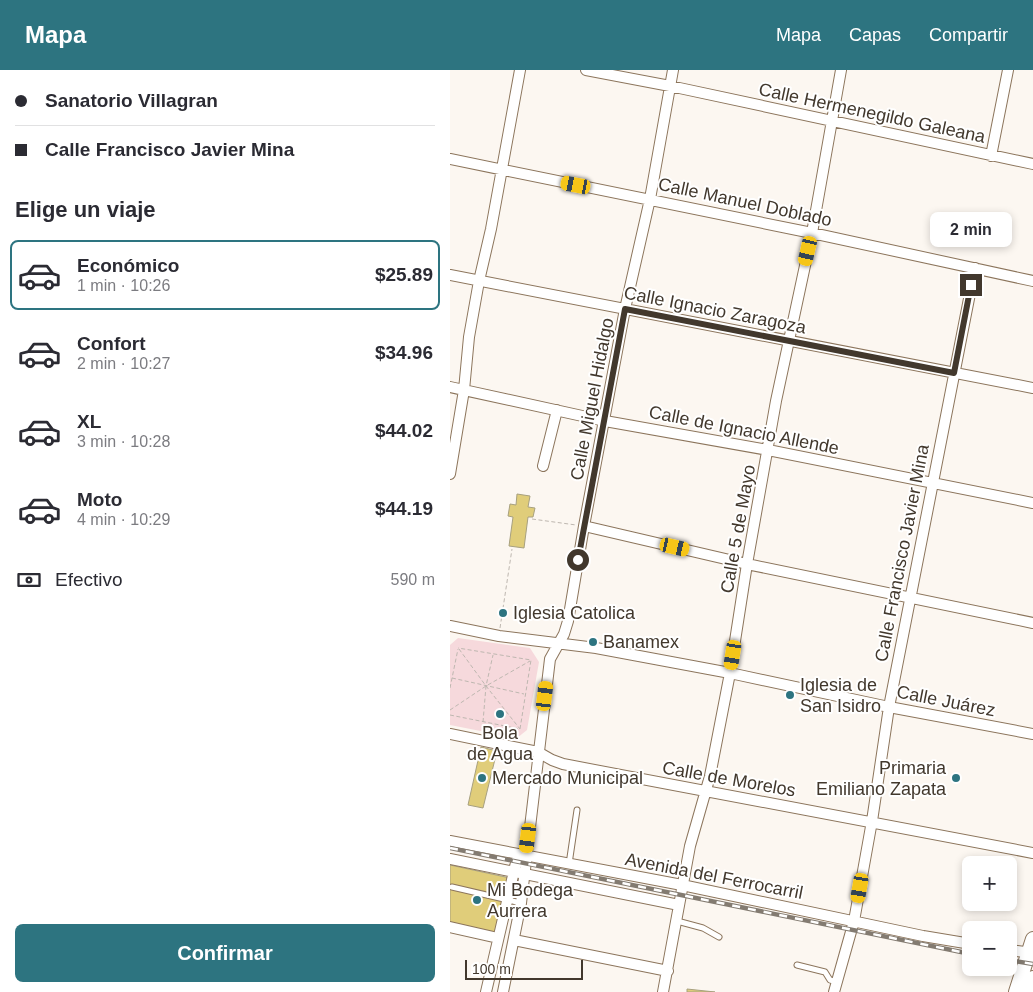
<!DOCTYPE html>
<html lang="es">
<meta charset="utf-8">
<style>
body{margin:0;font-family:Arial,sans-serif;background:#f2f2f3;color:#2b2b33;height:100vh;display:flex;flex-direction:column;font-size:19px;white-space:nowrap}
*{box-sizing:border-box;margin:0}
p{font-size:16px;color:#7c7c81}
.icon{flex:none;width:28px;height:28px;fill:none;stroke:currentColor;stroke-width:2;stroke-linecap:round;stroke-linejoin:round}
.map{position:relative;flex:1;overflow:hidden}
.side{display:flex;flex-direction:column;background:#fff;width:450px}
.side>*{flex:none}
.guide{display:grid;align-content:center;height:110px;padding:0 15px;background:#fff}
.buttons{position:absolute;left:512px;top:786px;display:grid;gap:10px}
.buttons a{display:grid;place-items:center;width:55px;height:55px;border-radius:8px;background:#fff;box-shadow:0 2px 8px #0003;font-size:25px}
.scale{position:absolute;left:15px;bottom:12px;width:118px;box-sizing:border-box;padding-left:5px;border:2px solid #42382d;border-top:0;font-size:14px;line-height:18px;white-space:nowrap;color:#42382d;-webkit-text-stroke:4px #fff;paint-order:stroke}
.end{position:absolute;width:22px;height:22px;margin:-11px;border:6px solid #42382d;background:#fff;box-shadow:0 0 0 2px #fff}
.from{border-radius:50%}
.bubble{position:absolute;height:35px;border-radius:8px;background:#fff;box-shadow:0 2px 8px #0003;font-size:16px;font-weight:800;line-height:35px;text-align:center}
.car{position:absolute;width:15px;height:30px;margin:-15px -8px;border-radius:6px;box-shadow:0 0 4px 1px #0007;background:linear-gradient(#f5c518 24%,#345 0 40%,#f5c518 0 76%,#345 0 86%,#f5c518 0)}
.guide b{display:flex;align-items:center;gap:18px;height:48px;font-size:19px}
.guide b+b{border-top:1px solid #e1e1e2}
.guide i{width:12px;height:12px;background:#2b2b33}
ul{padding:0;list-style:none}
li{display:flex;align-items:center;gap:15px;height:70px;margin:0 10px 8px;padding:0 5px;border:2px solid transparent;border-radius:8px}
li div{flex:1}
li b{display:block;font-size:19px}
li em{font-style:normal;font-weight:800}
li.selected{border-color:#2d7480}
li>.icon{width:45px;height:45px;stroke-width:1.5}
h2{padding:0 15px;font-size:22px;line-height:60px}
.pay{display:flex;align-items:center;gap:12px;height:55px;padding:0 15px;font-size:19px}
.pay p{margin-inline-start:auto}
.action{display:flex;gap:10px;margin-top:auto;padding:10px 15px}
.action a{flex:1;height:58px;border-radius:8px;background:#2d7480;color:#fff;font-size:20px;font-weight:800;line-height:58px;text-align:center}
header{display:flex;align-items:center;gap:30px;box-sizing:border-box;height:70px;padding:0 25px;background:#2d7480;color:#fff}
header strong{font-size:24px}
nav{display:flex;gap:28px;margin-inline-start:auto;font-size:18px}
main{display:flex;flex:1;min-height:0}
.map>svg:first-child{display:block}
</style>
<header>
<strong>Mapa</strong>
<nav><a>Mapa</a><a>Capas</a><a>Compartir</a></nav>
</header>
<main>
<section class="side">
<div class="guide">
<b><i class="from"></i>Sanatorio Villagran</b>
<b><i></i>Calle Francisco Javier Mina</b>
</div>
<h2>Elige un viaje</h2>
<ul>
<li class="selected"><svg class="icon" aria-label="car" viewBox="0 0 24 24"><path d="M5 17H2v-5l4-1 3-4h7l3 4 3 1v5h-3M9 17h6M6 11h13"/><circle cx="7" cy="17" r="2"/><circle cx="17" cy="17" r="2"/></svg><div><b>Económico</b><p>1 min · 10:26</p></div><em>$25.89</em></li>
<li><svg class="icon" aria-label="car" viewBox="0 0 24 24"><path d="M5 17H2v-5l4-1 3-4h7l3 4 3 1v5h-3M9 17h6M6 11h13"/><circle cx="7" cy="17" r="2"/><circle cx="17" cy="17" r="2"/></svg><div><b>Confort</b><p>2 min · 10:27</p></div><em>$34.96</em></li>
<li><svg class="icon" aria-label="car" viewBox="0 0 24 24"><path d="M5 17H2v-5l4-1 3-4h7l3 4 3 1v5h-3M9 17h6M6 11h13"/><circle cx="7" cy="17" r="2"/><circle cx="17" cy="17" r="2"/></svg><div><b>XL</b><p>3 min · 10:28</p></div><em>$44.02</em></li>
<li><svg class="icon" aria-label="car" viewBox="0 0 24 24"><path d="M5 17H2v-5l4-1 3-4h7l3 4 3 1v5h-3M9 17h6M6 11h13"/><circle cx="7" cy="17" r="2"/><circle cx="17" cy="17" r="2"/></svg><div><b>Moto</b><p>4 min · 10:29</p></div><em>$44.19</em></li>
</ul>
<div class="pay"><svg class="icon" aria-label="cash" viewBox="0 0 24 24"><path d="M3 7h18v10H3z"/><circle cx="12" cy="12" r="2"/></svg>Efectivo<p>590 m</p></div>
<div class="action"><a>Confirmar</a></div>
</section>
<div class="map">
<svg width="583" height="922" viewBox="0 0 583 922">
<rect width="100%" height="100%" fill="#fcf7f1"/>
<path fill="#f6d9dc" d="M8,568L80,578L89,592L77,660L67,668L0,655V575Z"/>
<path fill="#e0cd7a" stroke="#a7a07f" d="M67,424L80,426L78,437L85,438L83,447H78L74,478L59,476L63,447L58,446L60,434L66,435Z
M31,677L47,681L33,738L18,735Z
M0,795L60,808L47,863L0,852Z
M237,919L265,922H237Z"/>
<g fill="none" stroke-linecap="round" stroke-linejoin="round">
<defs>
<path id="service" d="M119,794L127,740
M2,817L71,833
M227,851L253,858L269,867
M347,895L375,902L380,910L387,912"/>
<path id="minor" d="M136,0L220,16L583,94
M541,86L558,0
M0,89L362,163L583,211
M0,205L583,318
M0,317L155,351L318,380L583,433
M93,396L107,340
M0,404L14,320L19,267L29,211L41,159L70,0
M134,456L297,494L583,553
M0,556L49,566L146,578L280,603L439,637L583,664
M0,664L88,682L102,690L113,694L583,783
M0,771L232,815L473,866L521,874
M0,789L229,835
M0,857L48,868
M64,870L218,901
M559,880L583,883
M36,922L68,784
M53,922L71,833L100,589L114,564L118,551L134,456L175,239L200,129L223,0
M213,922L240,776L260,706L280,603L297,494L326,331L362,163L391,0
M384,922L404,851L422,751L439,637L525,198"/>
<path id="secondary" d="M566,922L583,869
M579,922L583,908"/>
</defs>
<use href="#service" stroke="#8c755c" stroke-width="7"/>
<use href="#minor" stroke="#8c755c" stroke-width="12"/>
<use href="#secondary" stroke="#8c755c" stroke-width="16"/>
<path stroke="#beb7b0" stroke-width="1" stroke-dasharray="4 2.5" stroke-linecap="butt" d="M82,449L126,455
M50,558L62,479
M9,579L36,616L70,659
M2,608L74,624
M0,618L8,579
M0,640L36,616L80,591
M0,645L70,659L81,590L8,578
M33,652L36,616L43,585"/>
<use href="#service" stroke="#fff" stroke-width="5"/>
<use href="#minor" stroke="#fff" stroke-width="10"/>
<use href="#secondary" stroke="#fff" stroke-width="14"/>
<defs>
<path id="rail" d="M0,778L521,884
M559,890L583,894"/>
</defs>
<use href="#rail" stroke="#837b71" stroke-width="4.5"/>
<use href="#rail" stroke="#fff" stroke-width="2.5" stroke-dasharray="8" stroke-linecap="butt"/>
</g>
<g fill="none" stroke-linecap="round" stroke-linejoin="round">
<path stroke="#42382d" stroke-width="6" d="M128,490L175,239L504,303L521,215"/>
</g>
<g fill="#2d7480" stroke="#fff" stroke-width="2">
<circle cx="53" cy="543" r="5"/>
<circle cx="143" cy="572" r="5"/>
<circle cx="340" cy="625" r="5"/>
<circle cx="50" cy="644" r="5"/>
<circle cx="32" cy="708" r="5"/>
<circle cx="506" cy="708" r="5"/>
<circle cx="27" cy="830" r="5"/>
</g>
<g text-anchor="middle" stroke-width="4" stroke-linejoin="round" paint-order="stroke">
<g font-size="18" fill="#42382d" stroke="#fff">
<text transform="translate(422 43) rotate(12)" y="6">Calle Hermenegildo Galeana</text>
<text transform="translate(295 132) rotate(12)" y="6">Calle Manuel Doblado</text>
<text transform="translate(265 240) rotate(11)" y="6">Calle Ignacio Zaragoza</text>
<text transform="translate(142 329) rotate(-79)" y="6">Calle Miguel Hidalgo</text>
<text transform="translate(294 360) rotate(11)" y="6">Calle de Ignacio Allende</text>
<text transform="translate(288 459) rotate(-80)" y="6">Calle 5 de Mayo</text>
<text transform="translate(452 483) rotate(-79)" y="6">Calle Francisco Javier Mina</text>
<text transform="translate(496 631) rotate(11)" y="6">Calle Juárez</text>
<text transform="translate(279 709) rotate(10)" y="6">Calle de Morelos</text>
<text transform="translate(264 806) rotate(11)" y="6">Avenida del Ferrocarril</text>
</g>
<g font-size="18" fill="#42382d" stroke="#fff" text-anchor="start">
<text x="63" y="549">Iglesia Catolica</text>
<text x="153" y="578">Banamex</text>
<text x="350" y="621">Iglesia de<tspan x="350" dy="21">San Isidro</tspan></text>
<text x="50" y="669" text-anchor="middle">Bola<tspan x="50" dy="21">de Agua</tspan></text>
<text x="496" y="704" text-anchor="end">Primaria<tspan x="496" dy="21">Emiliano Zapata</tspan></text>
<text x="42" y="714">Mercado Municipal</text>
<text x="37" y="826">Mi Bodega<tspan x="37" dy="21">Aurrera</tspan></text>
</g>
</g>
</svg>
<div class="buttons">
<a>+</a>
<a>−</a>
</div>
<div class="scale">100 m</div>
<i class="end from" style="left:128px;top:490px"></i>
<i class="end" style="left:521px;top:215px"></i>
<div class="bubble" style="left:480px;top:142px;width:82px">2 min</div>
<i class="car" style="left:126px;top:115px;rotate:281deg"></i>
<i class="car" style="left:358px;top:181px;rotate:193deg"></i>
<i class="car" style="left:225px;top:477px;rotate:103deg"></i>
<i class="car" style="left:283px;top:585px;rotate:189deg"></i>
<i class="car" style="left:95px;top:626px;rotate:7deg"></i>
<i class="car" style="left:78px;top:768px;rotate:187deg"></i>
<i class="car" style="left:410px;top:818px;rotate:190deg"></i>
</div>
</main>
